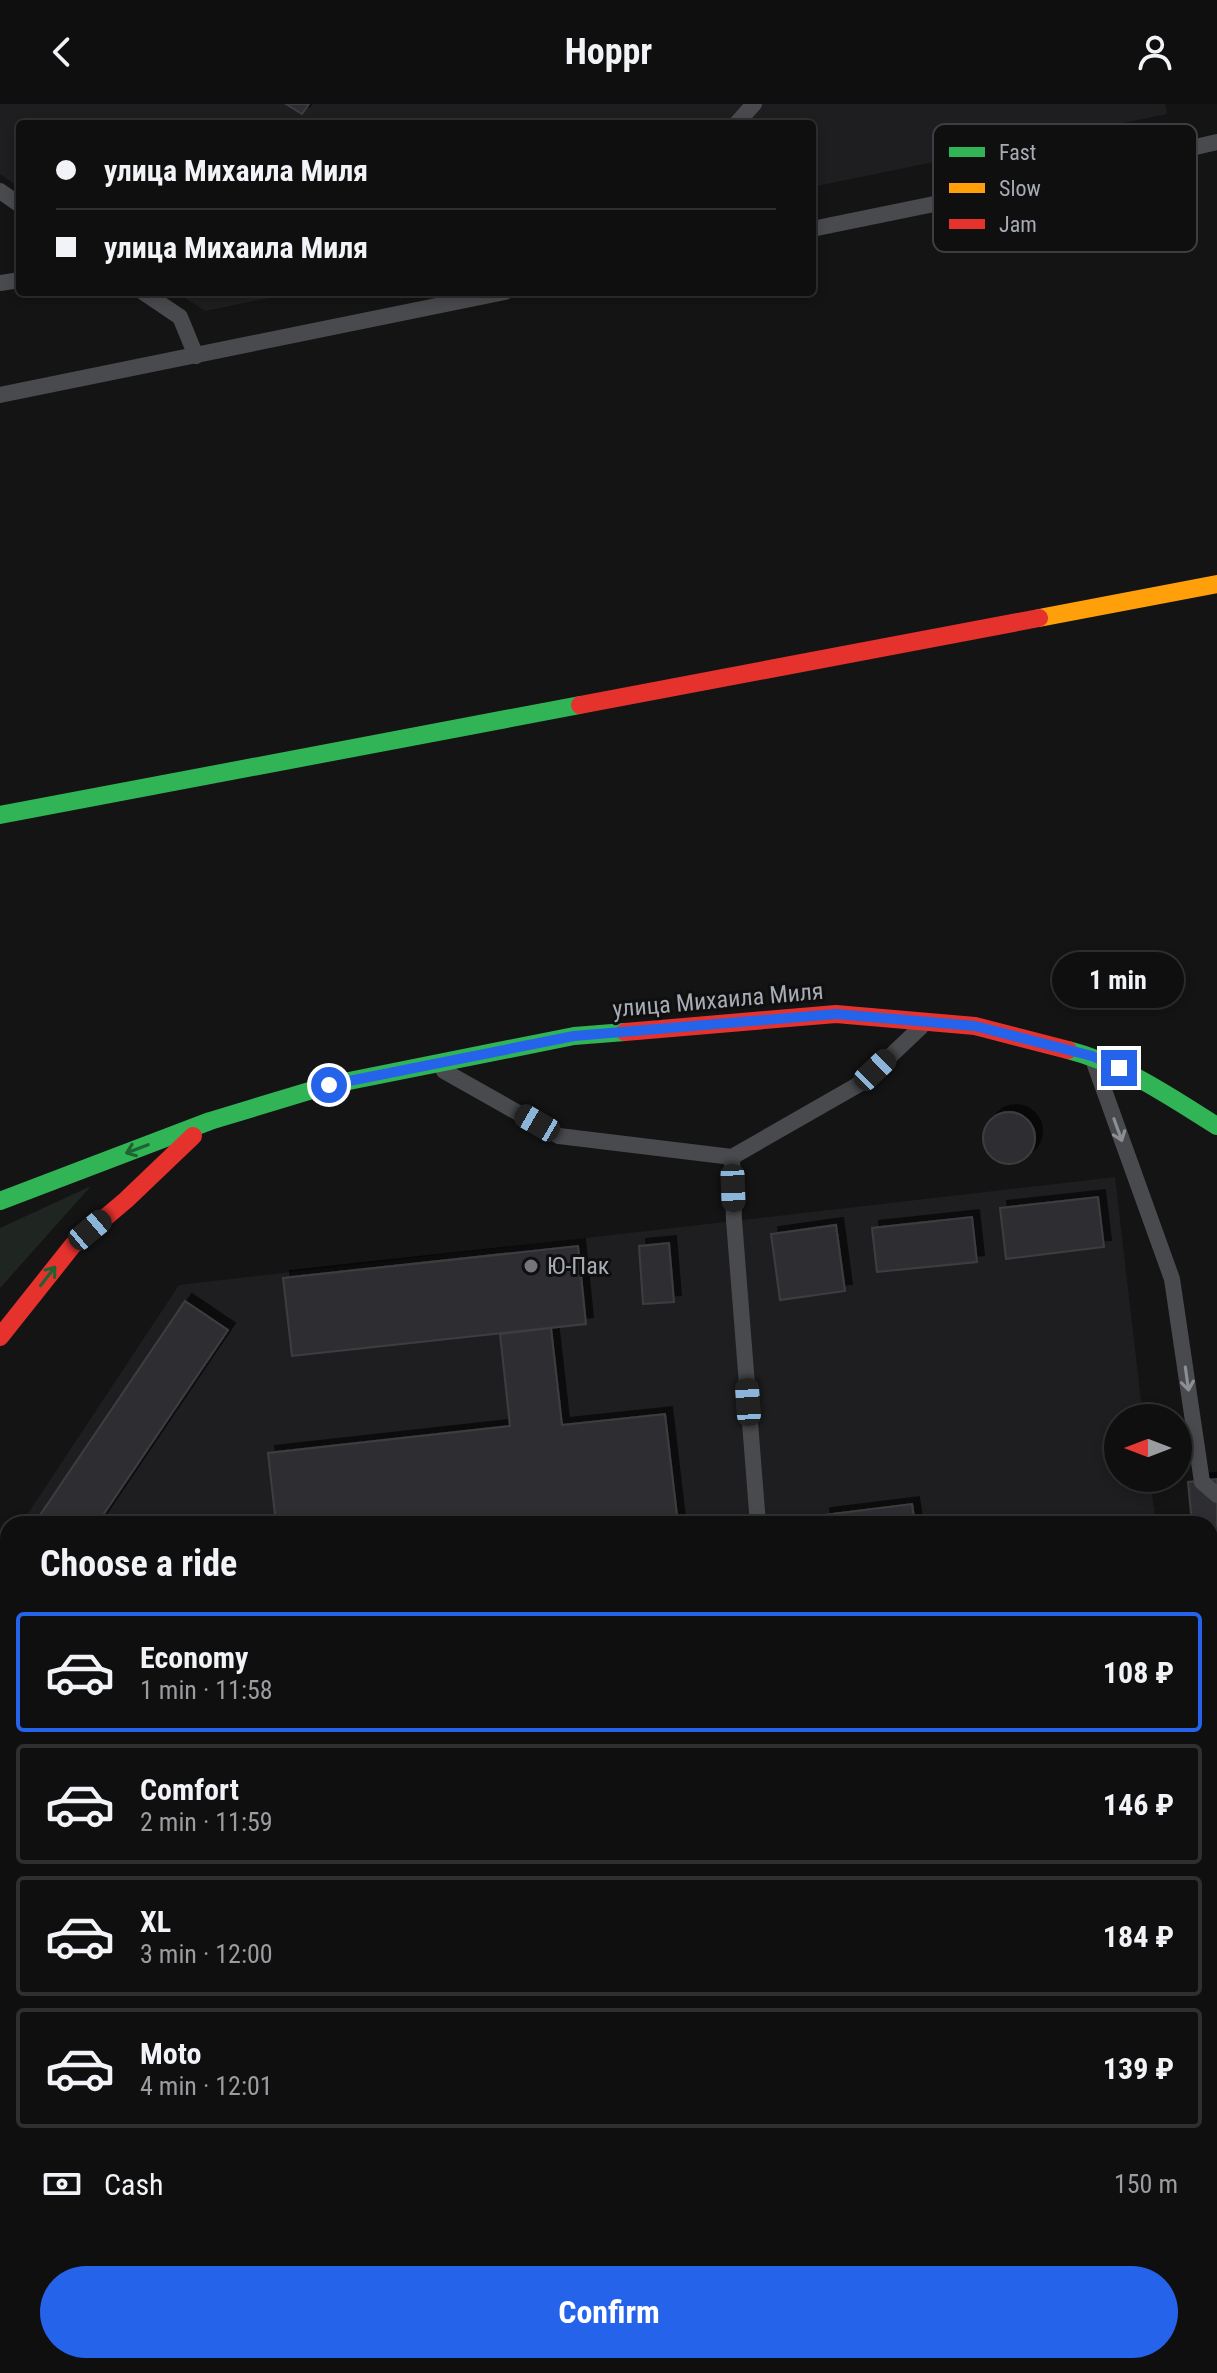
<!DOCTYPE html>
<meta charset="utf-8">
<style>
body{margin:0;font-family:"Roboto Condensed",sans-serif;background:#181819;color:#f1f3f6;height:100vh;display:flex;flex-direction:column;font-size:30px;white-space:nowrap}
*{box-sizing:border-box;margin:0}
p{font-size:26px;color:#9b9c9f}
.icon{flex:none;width:44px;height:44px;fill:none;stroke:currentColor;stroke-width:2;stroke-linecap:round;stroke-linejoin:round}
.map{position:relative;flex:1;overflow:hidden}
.details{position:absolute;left:0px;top:1412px;width:1218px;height:858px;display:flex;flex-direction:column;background:#0f0f10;border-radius:24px 24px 0 0;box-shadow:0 4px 12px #0003,0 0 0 2px #2f2f30}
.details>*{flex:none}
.hud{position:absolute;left:16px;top:16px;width:800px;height:176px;border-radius:8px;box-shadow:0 4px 12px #0003,0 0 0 2px #2f2f30;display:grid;align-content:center;height:176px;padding:0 40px;background:#0f0f10}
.needle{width:52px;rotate:270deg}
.controls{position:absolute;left:1104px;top:1300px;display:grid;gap:16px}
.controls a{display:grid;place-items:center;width:88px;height:88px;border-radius:50%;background:#0f0f10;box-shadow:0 4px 12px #0003,0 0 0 2px #2f2f30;font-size:40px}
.end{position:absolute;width:36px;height:36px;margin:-18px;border:10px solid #2563eb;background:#fff;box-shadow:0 0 0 4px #fff}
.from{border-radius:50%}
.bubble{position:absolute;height:56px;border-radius:28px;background:#0f0f10;box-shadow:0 4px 12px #0003,0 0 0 2px #2f2f30;font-size:26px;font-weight:700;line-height:56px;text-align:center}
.car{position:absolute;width:24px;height:48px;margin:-24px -12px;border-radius:10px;box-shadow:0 0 6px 2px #0007;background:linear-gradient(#222 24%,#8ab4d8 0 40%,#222 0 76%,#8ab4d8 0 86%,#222 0)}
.hud b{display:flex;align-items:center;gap:28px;height:76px;font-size:30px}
.hud b+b{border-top:2px solid #2f2f30}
.hud i{width:20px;height:20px;background:#f1f3f6}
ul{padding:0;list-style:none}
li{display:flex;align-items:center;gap:24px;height:120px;margin:0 16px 12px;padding:0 24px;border:4px solid #2f2f30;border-radius:8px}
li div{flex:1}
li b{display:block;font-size:30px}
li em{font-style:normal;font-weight:700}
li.active{border-color:#2563eb}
li>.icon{width:72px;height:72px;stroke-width:1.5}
h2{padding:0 40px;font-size:36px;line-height:96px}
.pay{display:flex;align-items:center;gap:20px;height:88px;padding:0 40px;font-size:30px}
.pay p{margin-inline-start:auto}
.primary-button{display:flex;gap:16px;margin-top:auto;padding:16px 40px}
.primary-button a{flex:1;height:92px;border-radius:48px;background:#2563eb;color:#fff;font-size:32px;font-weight:700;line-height:92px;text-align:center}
header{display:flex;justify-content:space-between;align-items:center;height:104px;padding:0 40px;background:#0f0f10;font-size:36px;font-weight:700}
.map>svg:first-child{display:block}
</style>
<header><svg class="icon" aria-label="back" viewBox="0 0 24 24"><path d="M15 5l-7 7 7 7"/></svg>Hoppr<svg class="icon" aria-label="person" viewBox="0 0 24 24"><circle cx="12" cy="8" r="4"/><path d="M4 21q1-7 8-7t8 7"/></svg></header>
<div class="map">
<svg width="1217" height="2269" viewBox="0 0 1217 2269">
<defs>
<filter id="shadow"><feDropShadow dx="7" dy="-7" stdDeviation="0" flood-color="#0009"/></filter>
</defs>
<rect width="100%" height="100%" fill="#141415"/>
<path fill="#1e1e20" d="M0,0H1165L1167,10L812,83V20H20V84L0,70Z
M176,188H299L205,207Z
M1115,1073L1143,1314H1118V1374H1150L1156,1420H21L179,1181Z
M8,1440V2194L0,2189V1452Z
M1210,1575H1217V2202L1210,2203Z
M113,2262H799L750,2269H123Z"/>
<path fill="#1f2520" d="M91,1082L0,1184V1124Z"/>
<path fill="#2f2f30" stroke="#3d3e41" stroke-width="2" filter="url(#shadow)" d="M286,0H309L302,10Z
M983 1034a26 26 0 1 1 52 0a26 26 0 1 1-52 0Z
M1098,1093L1104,1143L1006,1155L1000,1104Z
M972,1113L977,1158L877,1168L872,1124Z
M836,1121L845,1187L780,1196L771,1130Z
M669,1139L674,1198L643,1200L639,1142Z
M578,1142L586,1220L292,1252L283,1174Z
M185,1197L228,1226L97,1420H34Z
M551,1224L562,1321L665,1310L678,1420H276L268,1349L510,1322L500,1230Z
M1217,1375V1433H1210V1420H1192L1188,1378Z
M912,1400L915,1420H824L823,1411Z
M8,1458V1551L7,1554L0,1549V1470Z
M1217,2211V2251L1210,2252V2212Z
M466,2262H652L592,2269H467Z
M899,2262H1139L1089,2269H900Z"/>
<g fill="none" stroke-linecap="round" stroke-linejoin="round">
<path stroke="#494a4d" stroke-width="16" d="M736,20L754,0
M0,87L20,101
M812,125L1057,75L1217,38
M0,179L20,176
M143,188L180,213L196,252
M0,291L505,188
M1095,961L1172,1175L1202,1378L1217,1391
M444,967L559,1032L732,1053L734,1116L758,1420
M732,1053L863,978L921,923
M1210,1893L1217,1940
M0,2037L8,2034
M1210,2039L1217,2038
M0,2222L8,2227
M60,2262L71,2269"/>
<path stroke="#30b455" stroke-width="18" d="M0,711L580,601
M1068,946C1123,960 1169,992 1217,1022
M0,1097L210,1017L329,981L574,932L625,928"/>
<path stroke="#ff9f0a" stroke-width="18" d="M1039,514L1217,480"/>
<path stroke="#e5322d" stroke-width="18" d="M580,601L1039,514
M625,928L836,910L975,922L1068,946
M0,1233L73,1141L126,1096L193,1032"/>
</g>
<defs><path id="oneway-shaft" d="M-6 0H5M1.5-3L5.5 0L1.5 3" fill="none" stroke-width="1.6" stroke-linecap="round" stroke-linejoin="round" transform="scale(2)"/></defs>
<g stroke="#8b8e95">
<use href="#oneway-shaft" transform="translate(1118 1026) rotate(70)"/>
<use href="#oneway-shaft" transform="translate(1187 1275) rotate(82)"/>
</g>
<g stroke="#206232">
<use href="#oneway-shaft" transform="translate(137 1045) rotate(159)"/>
<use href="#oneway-shaft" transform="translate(48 1172) rotate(-52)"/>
</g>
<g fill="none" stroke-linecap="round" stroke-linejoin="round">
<path stroke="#2563eb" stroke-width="10" d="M329,981L574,932L836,910L975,922L1092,952L1119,964"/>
</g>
<circle fill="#74767c" stroke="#0f0f10" stroke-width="3" cx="531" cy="1162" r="8"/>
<g text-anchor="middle" stroke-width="6" stroke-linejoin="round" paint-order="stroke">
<g font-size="24" fill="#a7abb4" stroke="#0f0f10">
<text transform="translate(718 896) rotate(-5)" y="8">улица Михаила Миля</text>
</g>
<g font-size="24" fill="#a7abb4" stroke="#0f0f10" text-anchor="start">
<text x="547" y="1170">Ю-Пак</text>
</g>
</g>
<rect x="933" y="20" width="264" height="128" rx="12" fill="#0f0f10" stroke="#3d3e41" stroke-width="2"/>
<rect x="949" y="43" width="36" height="10" fill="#30b455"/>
<rect x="949" y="79" width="36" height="10" fill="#ff9f0a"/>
<rect x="949" y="115" width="36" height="10" fill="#e5322d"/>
<g font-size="22" fill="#a7abb4">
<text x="999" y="56">Fast</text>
<text x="999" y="92">Slow</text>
<text x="999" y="128">Jam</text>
</g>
</svg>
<div class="controls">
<a><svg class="needle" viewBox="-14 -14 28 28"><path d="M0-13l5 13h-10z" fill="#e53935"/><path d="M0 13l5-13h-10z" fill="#9b9c9f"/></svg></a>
</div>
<i class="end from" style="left:329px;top:981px"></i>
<i class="end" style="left:1119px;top:964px"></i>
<div class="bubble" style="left:1052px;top:848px;width:132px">1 min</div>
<i class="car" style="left:875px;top:966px;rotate:46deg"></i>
<i class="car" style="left:537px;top:1019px;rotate:300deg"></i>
<i class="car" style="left:733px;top:1084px;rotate:178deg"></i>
<i class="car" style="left:90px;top:1126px;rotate:50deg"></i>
<i class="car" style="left:748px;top:1298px;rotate:356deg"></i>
<div class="hud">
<b><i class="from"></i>улица Михаила Миля</b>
<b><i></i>улица Михаила Миля</b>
</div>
<section class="details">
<h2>Choose a ride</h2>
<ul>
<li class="active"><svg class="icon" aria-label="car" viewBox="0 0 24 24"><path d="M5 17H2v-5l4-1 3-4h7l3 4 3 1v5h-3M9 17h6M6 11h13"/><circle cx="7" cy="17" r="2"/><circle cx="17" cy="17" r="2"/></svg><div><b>Economy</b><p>1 min · 11:58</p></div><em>108 ₽</em></li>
<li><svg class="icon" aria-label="car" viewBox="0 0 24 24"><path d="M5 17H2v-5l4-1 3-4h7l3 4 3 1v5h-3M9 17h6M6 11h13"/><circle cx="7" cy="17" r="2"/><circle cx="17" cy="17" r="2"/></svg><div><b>Comfort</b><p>2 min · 11:59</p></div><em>146 ₽</em></li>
<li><svg class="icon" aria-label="car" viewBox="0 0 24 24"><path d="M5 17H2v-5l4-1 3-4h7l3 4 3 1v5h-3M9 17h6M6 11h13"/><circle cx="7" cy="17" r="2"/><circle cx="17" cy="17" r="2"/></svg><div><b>XL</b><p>3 min · 12:00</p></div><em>184 ₽</em></li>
<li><svg class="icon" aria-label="car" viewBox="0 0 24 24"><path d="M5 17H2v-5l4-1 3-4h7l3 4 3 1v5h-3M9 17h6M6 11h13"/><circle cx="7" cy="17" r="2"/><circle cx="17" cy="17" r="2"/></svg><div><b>Moto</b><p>4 min · 12:01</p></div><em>139 ₽</em></li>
</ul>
<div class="pay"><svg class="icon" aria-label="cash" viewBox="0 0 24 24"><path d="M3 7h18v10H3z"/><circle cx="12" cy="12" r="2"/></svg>Cash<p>150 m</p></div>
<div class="primary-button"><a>Confirm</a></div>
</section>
</div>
